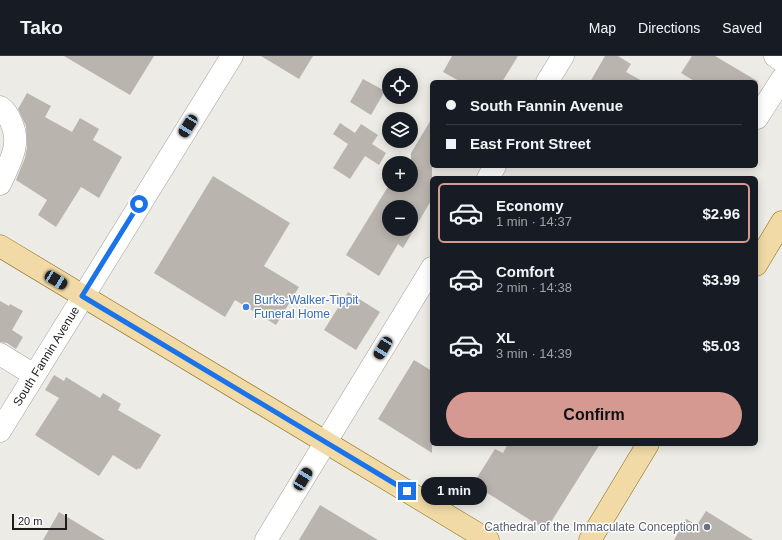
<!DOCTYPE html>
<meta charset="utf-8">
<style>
body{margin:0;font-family:Helvetica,sans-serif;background:#20242c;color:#f1f3f6;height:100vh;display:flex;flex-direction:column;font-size:15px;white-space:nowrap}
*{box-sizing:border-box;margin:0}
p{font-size:13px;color:#9ea1a6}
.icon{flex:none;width:22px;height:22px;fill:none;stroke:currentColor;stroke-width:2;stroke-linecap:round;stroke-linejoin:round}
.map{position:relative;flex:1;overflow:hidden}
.sheet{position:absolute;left:430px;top:120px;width:328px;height:270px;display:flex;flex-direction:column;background:#171b24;border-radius:6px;box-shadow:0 2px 10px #0003}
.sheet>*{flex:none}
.guide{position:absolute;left:430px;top:24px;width:328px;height:88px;border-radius:6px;box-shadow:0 2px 10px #0003;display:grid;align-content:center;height:88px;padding:0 16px;background:#171b24}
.controls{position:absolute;left:382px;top:12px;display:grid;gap:8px}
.controls a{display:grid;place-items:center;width:36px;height:36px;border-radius:50%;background:#171b24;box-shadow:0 2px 10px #0003;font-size:20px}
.scale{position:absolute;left:12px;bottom:10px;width:55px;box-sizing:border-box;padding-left:4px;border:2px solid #1d1d1d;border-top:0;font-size:11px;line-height:14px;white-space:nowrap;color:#1d1d1d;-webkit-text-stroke:3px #fff;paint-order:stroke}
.end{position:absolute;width:18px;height:18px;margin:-9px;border:5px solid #1a73e8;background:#fff;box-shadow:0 0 0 2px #fff}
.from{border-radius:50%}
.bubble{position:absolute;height:28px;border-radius:14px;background:#171b24;box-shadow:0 2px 10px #0003;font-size:13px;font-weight:700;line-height:28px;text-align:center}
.car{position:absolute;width:12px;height:24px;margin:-12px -6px;border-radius:5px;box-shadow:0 0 3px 1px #0007;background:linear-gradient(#222 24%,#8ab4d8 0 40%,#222 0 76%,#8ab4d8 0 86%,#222 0)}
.guide b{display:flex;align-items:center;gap:14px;height:38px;font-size:15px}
.guide b+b{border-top:1px solid #363941}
.guide i{width:10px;height:10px;background:#f1f3f6}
ul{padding:7px 0 0;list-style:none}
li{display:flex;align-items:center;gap:12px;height:60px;margin:0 8px 6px;padding:0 8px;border:2px solid transparent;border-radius:6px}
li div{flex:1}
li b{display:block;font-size:15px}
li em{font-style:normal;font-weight:700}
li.selected{border-color:#d59992}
li>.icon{width:36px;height:36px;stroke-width:1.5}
.action{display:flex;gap:8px;margin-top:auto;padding:8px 16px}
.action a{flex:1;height:46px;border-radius:24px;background:#d59992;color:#111;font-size:16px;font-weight:700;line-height:46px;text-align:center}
header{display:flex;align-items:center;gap:24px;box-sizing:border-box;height:56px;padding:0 20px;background:#171b24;border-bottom:1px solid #363941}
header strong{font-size:19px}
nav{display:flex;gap:22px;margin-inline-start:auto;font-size:14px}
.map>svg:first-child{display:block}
</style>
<header>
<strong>Tako</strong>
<nav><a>Map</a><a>Directions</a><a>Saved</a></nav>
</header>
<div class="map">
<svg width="782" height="484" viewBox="0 0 782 484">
<rect width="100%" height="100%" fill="#edebe5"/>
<path fill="#bab4ae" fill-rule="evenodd" d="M64,0H154L130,39Z
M261,0H313L299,23Z
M452,0H518L502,26H461L443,16Z
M605,0H618L631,8L626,16L644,26H590Z
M692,0H715L759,26H696L681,17Z
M363,23L385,35L371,59L350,46Z
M27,37L51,50L45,61L72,76L80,62L99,73L93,84L122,101L99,142L81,131L56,171L38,159L47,144L16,124L25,102L27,91L26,70L18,53Z
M432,62V143L403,192L398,188L379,220L346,199L389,129H411V97ZM389,151H411V173H389Z
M340,67L355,77L361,68L378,79L372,88L386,97L379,109L365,100L350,123L333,112L348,88L333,78Z
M213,120L290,167L264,210L299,231L276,269L235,244L225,261L154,217Z
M348,236L380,256L356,294L324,274Z
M0,245L9,250L10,248L23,255L12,274L23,281L16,293L7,287L0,286Z
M414,304L432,315V397L378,363Z
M54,319L64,325L66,321L100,342L103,337L121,348L118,354L161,379L140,413L138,412L137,414L113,399L99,420L35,379L59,342L45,334Z
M508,388H600L546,474L473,428L495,393L503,397Z
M320,449L378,484H299Z
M706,455L753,484H674L686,463L697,469Z
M59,456L105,484H43Z"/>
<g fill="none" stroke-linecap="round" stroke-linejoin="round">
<defs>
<g id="minor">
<path d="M775,0L782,5"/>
<path d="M547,26L563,0"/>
<path d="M0,51C6,55 8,59 11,66C22,88 9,108 0,128"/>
<path d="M757,62L782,23"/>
<path d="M488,122L495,110"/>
<path d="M0,298L34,319"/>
<path id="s1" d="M0,375L232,0"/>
<path d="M266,484L432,212"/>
</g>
<path id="major" d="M0,190L488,484
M756,209L782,166
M590,484L648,388"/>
</defs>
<use href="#minor" stroke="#a1a1a1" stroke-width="23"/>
<use href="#major" stroke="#856d11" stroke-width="23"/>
<use href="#minor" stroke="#fff" stroke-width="22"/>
<use href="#major" stroke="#f1daa6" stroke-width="22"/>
</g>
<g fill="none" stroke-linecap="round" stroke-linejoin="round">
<path stroke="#1a73e8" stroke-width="5" d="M139,148L82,240L407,435"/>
</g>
<circle fill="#3f7fe0" stroke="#fff" stroke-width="1.5" cx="246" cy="251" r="4"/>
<circle fill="#6b7280" stroke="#fff" stroke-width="1.5" cx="707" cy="471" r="4"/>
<g text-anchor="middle" stroke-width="3" stroke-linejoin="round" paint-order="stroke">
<g font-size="12" fill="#366cbe" stroke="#fff" text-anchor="start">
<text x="254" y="248">Burks-Walker-Tippit<tspan x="254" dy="14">Funeral Home</tspan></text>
</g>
<g font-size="12" fill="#1d1d1d" stroke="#fff">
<text dy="4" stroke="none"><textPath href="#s1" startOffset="88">South Fannin Avenue</textPath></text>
</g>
<g font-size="12" fill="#5b616d" stroke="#fff" text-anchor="end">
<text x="699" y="475">Cathedral of the Immaculate Conception</text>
</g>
</g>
</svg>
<div class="controls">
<a><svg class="icon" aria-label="locate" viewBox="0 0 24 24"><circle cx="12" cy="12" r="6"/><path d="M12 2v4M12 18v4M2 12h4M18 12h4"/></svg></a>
<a><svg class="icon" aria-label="layers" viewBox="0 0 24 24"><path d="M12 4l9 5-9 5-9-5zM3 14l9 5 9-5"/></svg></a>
<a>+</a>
<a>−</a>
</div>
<div class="scale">20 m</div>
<i class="end from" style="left:139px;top:148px"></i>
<i class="end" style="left:407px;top:435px"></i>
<div class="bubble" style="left:421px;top:421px;width:66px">1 min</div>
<i class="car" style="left:188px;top:70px;rotate:212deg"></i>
<i class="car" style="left:56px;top:224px;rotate:121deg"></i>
<i class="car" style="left:383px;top:292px;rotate:211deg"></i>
<i class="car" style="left:303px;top:423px;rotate:31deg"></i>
<div class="guide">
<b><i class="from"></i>South Fannin Avenue</b>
<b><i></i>East Front Street</b>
</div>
<section class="sheet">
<ul>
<li class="selected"><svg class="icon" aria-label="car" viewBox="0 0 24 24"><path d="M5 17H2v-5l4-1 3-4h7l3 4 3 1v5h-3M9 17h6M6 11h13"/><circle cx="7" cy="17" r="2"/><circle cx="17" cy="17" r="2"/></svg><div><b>Economy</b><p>1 min · 14:37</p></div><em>$2.96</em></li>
<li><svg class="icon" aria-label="car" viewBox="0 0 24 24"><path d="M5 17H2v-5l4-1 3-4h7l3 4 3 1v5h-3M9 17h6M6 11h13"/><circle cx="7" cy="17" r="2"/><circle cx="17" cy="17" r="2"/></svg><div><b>Comfort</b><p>2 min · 14:38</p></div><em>$3.99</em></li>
<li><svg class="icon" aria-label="car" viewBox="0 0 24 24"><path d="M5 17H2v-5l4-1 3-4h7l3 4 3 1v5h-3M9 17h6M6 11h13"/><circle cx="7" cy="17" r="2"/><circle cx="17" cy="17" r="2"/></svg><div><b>XL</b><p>3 min · 14:39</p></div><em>$5.03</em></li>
</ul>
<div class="action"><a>Confirm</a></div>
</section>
</div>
